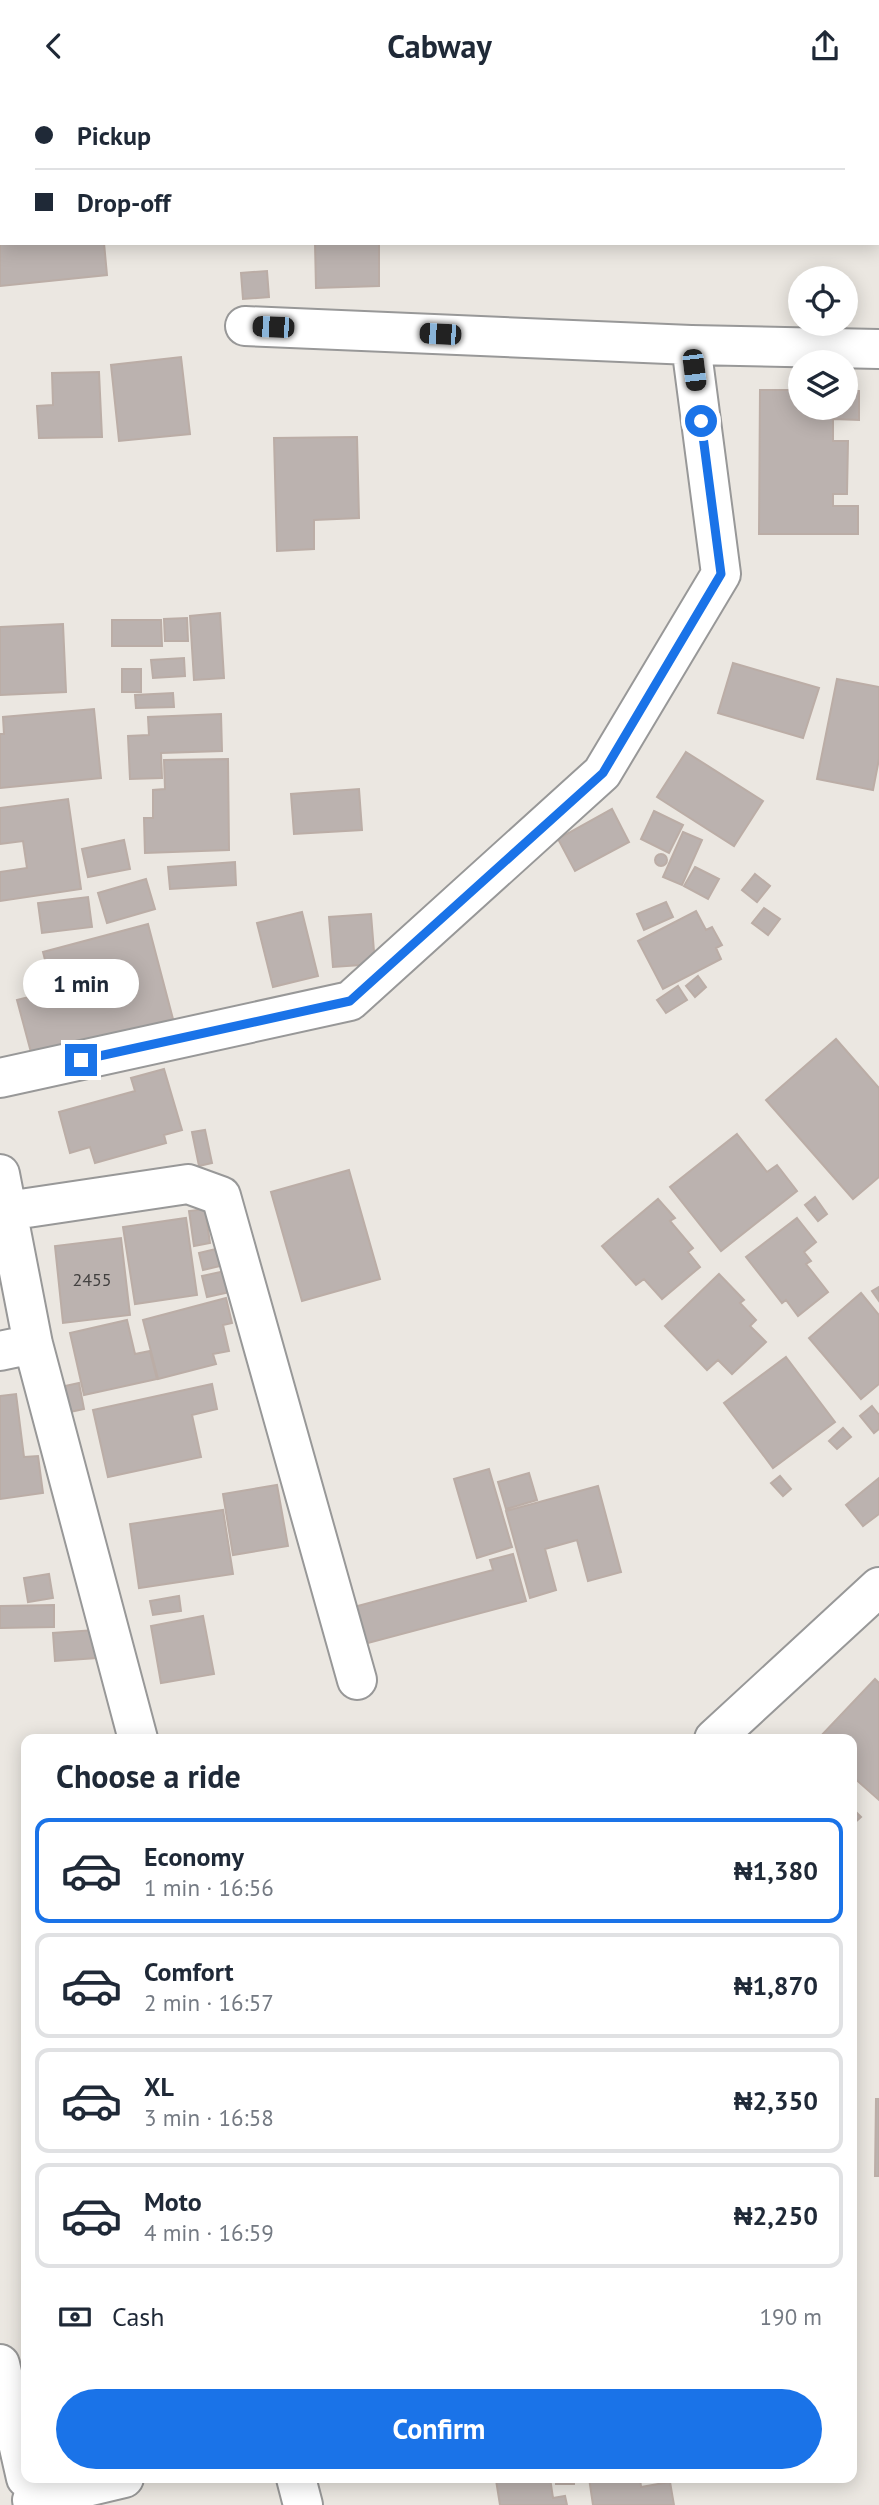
<!DOCTYPE html>
<meta charset="utf-8">
<style>
body{margin:0;font-family:"PT Sans",sans-serif;background:#f6f6f7;color:#1f2937;height:100vh;display:flex;flex-direction:column;font-size:26px;white-space:nowrap}
*{box-sizing:border-box;margin:0}
p{font-size:23px;color:#747a83}
.icon{flex:none;width:38px;height:38px;fill:none;stroke:currentColor;stroke-width:2;stroke-linecap:round;stroke-linejoin:round}
.map{position:relative;flex:1;overflow:hidden}
.drawer{position:absolute;left:21px;top:1643px;width:836px;height:749px;display:flex;flex-direction:column;background:#fff;border-radius:14px;box-shadow:0 4px 18px #0003}
.drawer>*{flex:none}
.banner{position:absolute;left:0px;top:0px;width:880px;height:154px;box-shadow:0 4px 18px #0003;display:grid;align-content:center;height:154px;padding:0 35px;background:#fff}
.fabs{position:absolute;left:788px;top:175px;display:grid;gap:14px}
.fabs a{display:grid;place-items:center;width:70px;height:70px;border-radius:50%;background:#fff;box-shadow:0 4px 18px #0003;font-size:35px}
.end{position:absolute;width:32px;height:32px;margin:-16px;border:9px solid #1a73e8;background:#fff;box-shadow:0 0 0 4px #fff}
.from{border-radius:50%}
.bubble{position:absolute;height:49px;border-radius:24px;background:#fff;box-shadow:0 4px 18px #0003;font-size:23px;font-weight:800;line-height:49px;text-align:center}
.car{position:absolute;width:21px;height:42px;margin:-21px -10px;border-radius:9px;box-shadow:0 0 5px 2px #0007;background:linear-gradient(#222 24%,#8ab4d8 0 40%,#222 0 76%,#8ab4d8 0 86%,#222 0)}
.banner b{display:flex;align-items:center;gap:24px;height:66px;font-size:26px}
.banner b+b{border-top:2px solid #e0e1e3}
.banner i{width:18px;height:18px;background:#1f2937}
ul{padding:0;list-style:none}
li{display:flex;align-items:center;gap:21px;height:105px;margin:0 14px 10px;padding:0 21px;border:4px solid #e0e1e3;border-radius:14px}
li div{flex:1}
li b{display:block;font-size:26px}
li em{font-style:normal;font-weight:800}
li.selected{border-color:#1a73e8}
li>.icon{width:63px;height:63px;stroke-width:1.5}
h2{padding:0 35px;font-size:32px;line-height:84px}
.pay{display:flex;align-items:center;gap:18px;height:77px;padding:0 35px;font-size:26px}
.pay p{margin-inline-start:auto}
.cta{display:flex;gap:14px;margin-top:auto;padding:14px 35px}
.cta a{flex:1;height:80px;border-radius:42px;background:#1a73e8;color:#fff;font-size:28px;font-weight:800;line-height:80px;text-align:center}
header{display:flex;justify-content:space-between;align-items:center;height:91px;padding:0 35px;background:#fff;font-size:32px;font-weight:800}
.map>svg:first-child{display:block}
</style>
<header><svg class="icon" aria-label="back" viewBox="0 0 24 24"><path d="M15 5l-7 7 7 7"/></svg>Cabway<svg class="icon" aria-label="share" viewBox="0 0 24 24"><path d="M12 15V3M7 8l5-5 5 5M5 13v7h14v-7"/></svg></header>
<div class="map">
<svg width="879" height="2414" viewBox="0 0 879 2414">
<rect width="100%" height="100%" fill="#ebe7e1"/>
<path fill="#bbb2af" stroke="#bbada6" stroke-width="2" d="M200,0H268V2H200Z
M0,141H2V152H104L107,184L0,195Z
M315,152H379V195L316,197Z
M267,180L269,206L243,208L241,182Z
M181,266L190,343L119,350L111,274Z
M99,281L102,346L39,347L37,315L53,314L52,282Z
M760,299H800V317H845V300H859V329L833,328V350H848L847,403H833V415H858V443H759Z
M357,346L359,427L314,429V458L277,460L274,347Z
M220,522L224,587L194,589L190,525Z
M187,527L188,550H165L164,528Z
M112,529H161L162,555H112Z
M63,533L66,601L0,604V536Z
M184,567L185,585L153,587L151,569Z
M733,572L819,597L803,647L718,622Z
M122,578H141V601H122Z
M837,588L879,596V668L873,699L817,688Z
M173,602L174,616L136,617L135,604Z
M94,618L101,687L0,697V643H4L3,626Z
M221,623L222,660L161,662L162,687L130,688L128,645L149,644L148,626Z
M686,661L763,710L734,755L657,706Z
M228,668L229,759L145,762L144,727H153V699L165,698L164,669Z
M359,698L362,739L294,743L291,703Z
M68,708L81,798L0,810V781L27,777L23,750L0,753V717Z
M612,718L629,751L575,780L558,748Z
M654,720L683,734L669,762L641,748Z
M683,741L702,749L682,794L663,786Z
M124,749L130,778L88,786L82,758Z
M655 769a6 6 0 1 1 12 0a6 6 0 1 1-12 0Z
M235,771L236,794L170,798L168,776Z
M695,776L719,788L708,808L684,795Z
M755,783L770,795L757,811L742,799Z
M146,788L155,818L107,832L98,802Z
M88,806L92,836L42,842L38,812Z
M666,811L673,826L644,839L637,823Z
M764,817L780,828L768,844L752,832Z
M696,820L706,839L712,836L722,854L716,857L721,868L663,898L638,850Z
M302,821L318,885L273,896L257,832Z
M371,823L375,873L333,876L329,826Z
M148,833L173,928L32,965L17,909L53,900L43,861Z
M698,885L706,896L695,906L686,895Z
M678,895L687,909L666,922L657,909Z
M836,948L879,997V1086L853,1108L766,1009Z
M164,978L182,1039L164,1044L166,1052L95,1072L90,1056L70,1062L59,1021L135,1000L131,987Z
M205,1039L212,1072L199,1075L192,1041Z
M737,1043L767,1081L777,1074L797,1100L721,1160L670,1096Z
M349,1079L380,1188L302,1210L271,1101Z
M815,1106L827,1123L818,1130L805,1114Z
M658,1108L675,1127L670,1130L693,1157L688,1161L700,1176L662,1208L644,1188L636,1194L602,1155Z
M205,1118L210,1152L194,1155L189,1120Z
M186,1127L197,1204L135,1213L123,1136Z
M797,1127L816,1151L804,1161L811,1170L806,1173L828,1201L798,1225L786,1209L782,1212L746,1166Z
M121,1147L130,1224L63,1232L55,1155Z
M216,1158L220,1175L203,1179L199,1162Z
M225,1180L230,1201L207,1206L202,1185Z
M719,1183L744,1209L740,1212L756,1229L750,1235L766,1251L732,1283L718,1269L707,1279L665,1235Z
M879,1196V1210L872,1200Z
M861,1202L879,1224V1293L861,1308L809,1247Z
M226,1207L232,1232L223,1234L229,1260L213,1263L216,1273L158,1288L143,1229Z
M127,1229L135,1263L150,1260L157,1288L84,1304L70,1242Z
M786,1266L835,1331L773,1377L724,1312Z
M79,1292L84,1318L70,1321L65,1295Z
M212,1293L217,1318L192,1324L201,1366L108,1386L93,1319Z
M16,1303L24,1366L38,1365L43,1402L0,1408V1305Z
M872,1315L879,1324V1338L874,1342L860,1325Z
M843,1337L851,1346L837,1358L829,1350Z
M489,1378L512,1456L477,1467L454,1388Z
M529,1382L537,1409L506,1418L498,1391Z
M780,1385L791,1398L783,1405L771,1392Z
M879,1387V1423L863,1435L846,1414Z
M277,1394L288,1455L233,1464L223,1403Z
M598,1395L621,1481L588,1490L577,1449L545,1458L556,1499L530,1507L506,1420Z
M223,1419L233,1483L139,1497L130,1433Z
M513,1463L526,1510L364,1553L354,1516L493,1479L490,1469Z
M49,1483L53,1507L28,1511L24,1487Z
M179,1505L181,1520L153,1524L150,1510Z
M54,1514V1536L0,1537V1515Z
M203,1525L214,1583L161,1592L151,1535Z
M95,1539L97,1567L55,1570L53,1542Z
M875,1588L879,1592V1709L852,1685V1648H818Z
M852,1717L861,1726L852,1734Z
M876,2008H879V2085H875Z
M508,2387H550L553,2407L565,2405L567,2414H500L496,2389Z
M556,2387H574V2393H556Z
M589,2387H640L641,2396L670,2391L674,2414H593Z"/>
<g fill="none" stroke-linecap="round" stroke-linejoin="round">
<defs>
<path id="minor" d="M245,235L691,254L879,258
M0,987L350,910L602,682L721,483L691,254
M0,1083L33,1253L138,1648
M7,1120L188,1093L221,1105L357,1589
M0,1260L33,1253
M714,1648L879,1496
M0,2273L26,2387
M296,2387L303,2414
M32,2409L124,2387"/>
</defs>
<use href="#minor" stroke="#989898" stroke-width="42"/>
<use href="#minor" stroke="#fff" stroke-width="38"/>
</g>
<g fill="none" stroke-linecap="round" stroke-linejoin="round">
<path stroke="#1a73e8" stroke-width="9" d="M81,969L350,910L603,682L721,483L701,330"/>
</g>
<g text-anchor="middle" stroke-width="6" stroke-linejoin="round" paint-order="stroke">
<g font-size="18" fill="#434140">
<text x="92" y="1195">2455</text>
</g>
</g>
</svg>
<div class="fabs">
<a><svg class="icon" aria-label="locate" viewBox="0 0 24 24"><circle cx="12" cy="12" r="6"/><path d="M12 2v4M12 18v4M2 12h4M18 12h4"/></svg></a>
<a><svg class="icon" aria-label="layers" viewBox="0 0 24 24"><path d="M12 4l9 5-9 5-9-5zM3 14l9 5 9-5"/></svg></a>
</div>
<i class="end from" style="left:701px;top:330px"></i>
<i class="end" style="left:81px;top:969px"></i>
<div class="bubble" style="left:23px;top:868px;width:116px">1 min</div>
<i class="car" style="left:273px;top:236px;rotate:272deg"></i>
<i class="car" style="left:440px;top:243px;rotate:273deg"></i>
<i class="car" style="left:694px;top:279px;rotate:173deg"></i>
<div class="banner">
<b><i class="from"></i>Pickup</b>
<b><i></i>Drop-off</b>
</div>
<section class="drawer">
<h2>Choose a ride</h2>
<ul>
<li class="selected"><svg class="icon" aria-label="car" viewBox="0 0 24 24"><path d="M5 17H2v-5l4-1 3-4h7l3 4 3 1v5h-3M9 17h6M6 11h13"/><circle cx="7" cy="17" r="2"/><circle cx="17" cy="17" r="2"/></svg><div><b>Economy</b><p>1 min · 16:56</p></div><em>₦1,380</em></li>
<li><svg class="icon" aria-label="car" viewBox="0 0 24 24"><path d="M5 17H2v-5l4-1 3-4h7l3 4 3 1v5h-3M9 17h6M6 11h13"/><circle cx="7" cy="17" r="2"/><circle cx="17" cy="17" r="2"/></svg><div><b>Comfort</b><p>2 min · 16:57</p></div><em>₦1,870</em></li>
<li><svg class="icon" aria-label="car" viewBox="0 0 24 24"><path d="M5 17H2v-5l4-1 3-4h7l3 4 3 1v5h-3M9 17h6M6 11h13"/><circle cx="7" cy="17" r="2"/><circle cx="17" cy="17" r="2"/></svg><div><b>XL</b><p>3 min · 16:58</p></div><em>₦2,350</em></li>
<li><svg class="icon" aria-label="car" viewBox="0 0 24 24"><path d="M5 17H2v-5l4-1 3-4h7l3 4 3 1v5h-3M9 17h6M6 11h13"/><circle cx="7" cy="17" r="2"/><circle cx="17" cy="17" r="2"/></svg><div><b>Moto</b><p>4 min · 16:59</p></div><em>₦2,250</em></li>
</ul>
<div class="pay"><svg class="icon" aria-label="cash" viewBox="0 0 24 24"><path d="M3 7h18v10H3z"/><circle cx="12" cy="12" r="2"/></svg>Cash<p>190 m</p></div>
<div class="cta"><a>Confirm</a></div>
</section>
</div>
